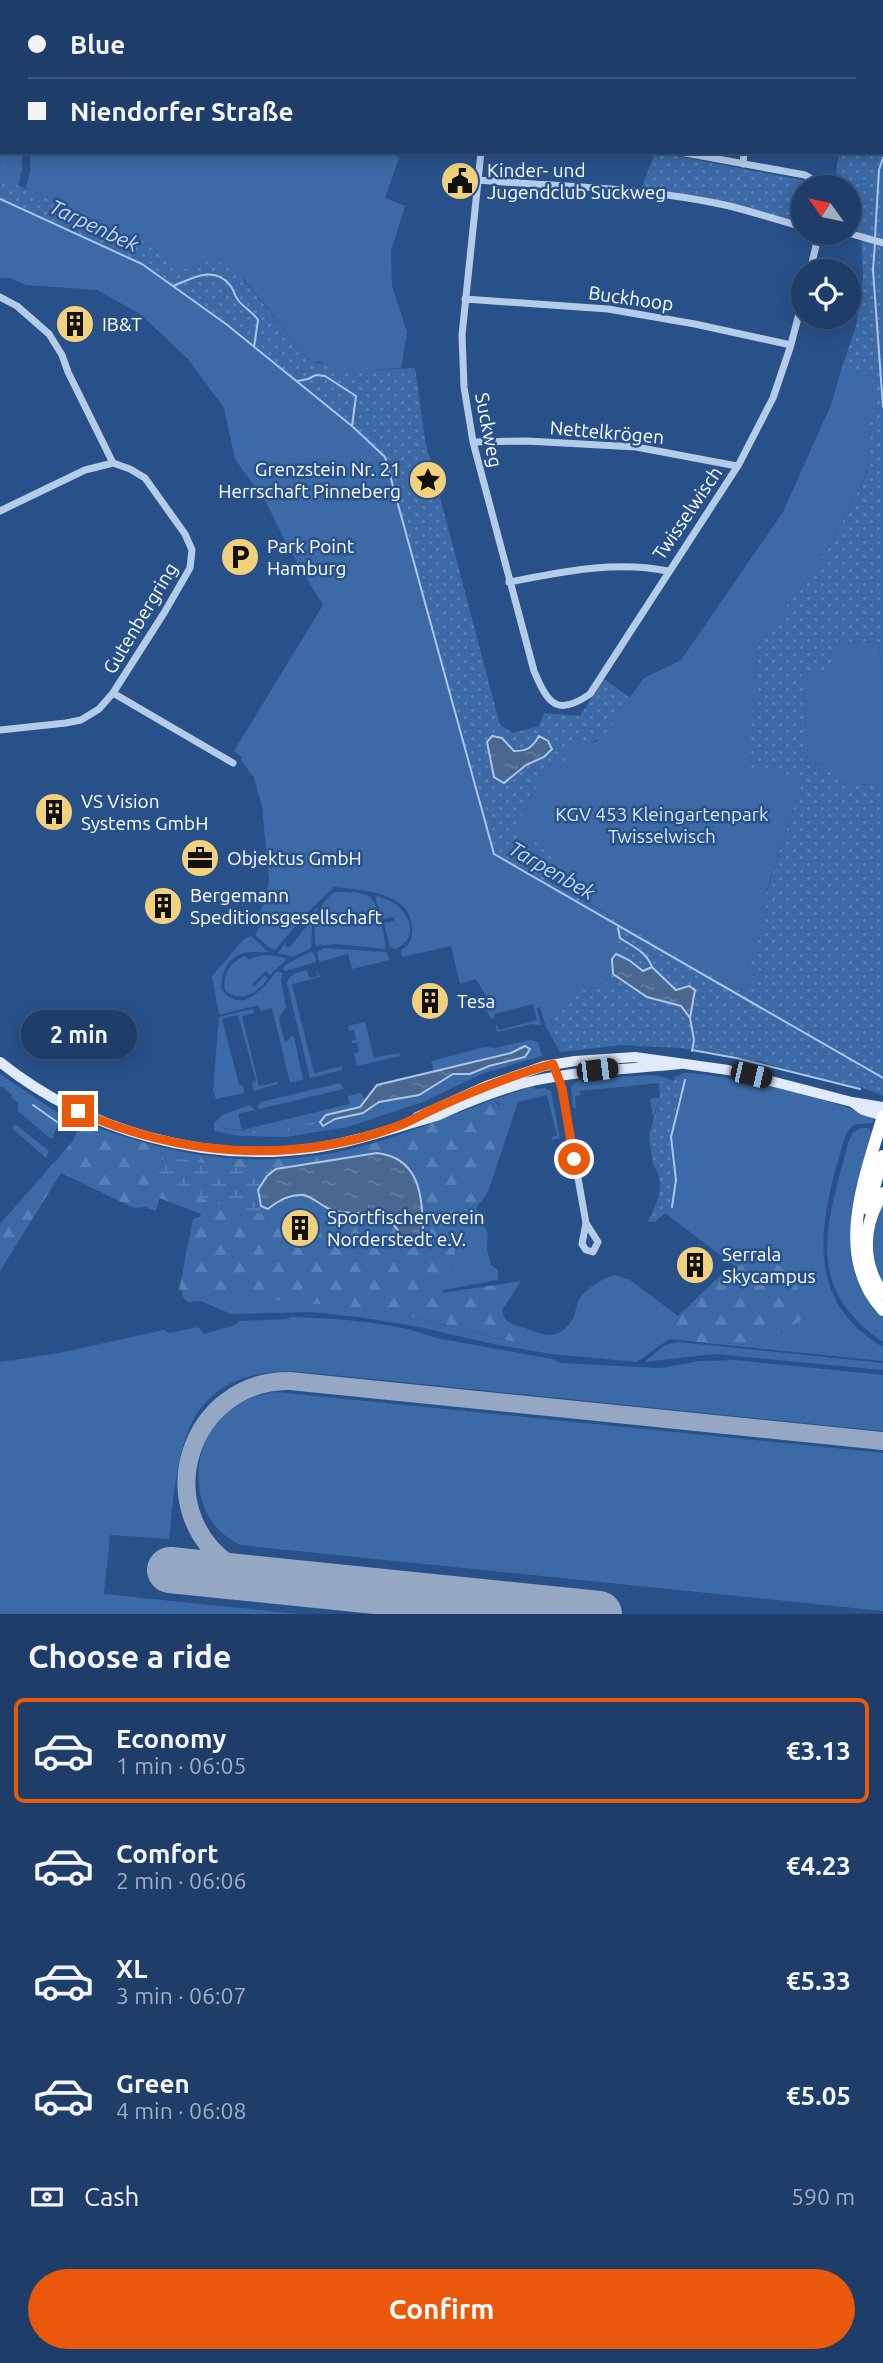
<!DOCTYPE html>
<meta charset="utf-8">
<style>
body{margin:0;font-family:Ubuntu,sans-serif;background:#26446e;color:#f1f3f6;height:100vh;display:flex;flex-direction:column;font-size:26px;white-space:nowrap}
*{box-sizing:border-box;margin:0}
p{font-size:23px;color:#a1aec0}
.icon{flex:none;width:38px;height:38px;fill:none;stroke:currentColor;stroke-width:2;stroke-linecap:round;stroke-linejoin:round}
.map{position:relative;height:1614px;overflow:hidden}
.sheet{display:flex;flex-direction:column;background:#1e3d68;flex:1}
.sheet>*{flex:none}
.hud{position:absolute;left:0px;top:0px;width:884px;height:154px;box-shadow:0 4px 18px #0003,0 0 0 2px #3c567c;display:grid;align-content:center;height:154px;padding:0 28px;background:#1e3d68}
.needle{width:46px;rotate:303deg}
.tools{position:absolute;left:791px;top:175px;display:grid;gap:14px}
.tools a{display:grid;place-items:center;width:70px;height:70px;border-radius:50%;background:#1e3d68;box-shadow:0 4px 18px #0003,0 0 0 2px #3c567c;font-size:35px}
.end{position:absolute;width:32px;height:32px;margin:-16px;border:9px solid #ea580c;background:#fff;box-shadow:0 0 0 4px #fff}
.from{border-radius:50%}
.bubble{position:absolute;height:49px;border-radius:24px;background:#1e3d68;box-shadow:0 4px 18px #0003,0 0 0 2px #3c567c;font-size:23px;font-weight:700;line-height:49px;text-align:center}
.car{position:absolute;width:21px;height:42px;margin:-21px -10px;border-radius:9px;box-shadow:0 0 5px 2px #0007;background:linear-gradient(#222 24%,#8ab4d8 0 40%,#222 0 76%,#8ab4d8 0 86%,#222 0)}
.hud b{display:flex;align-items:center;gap:24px;height:66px;font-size:26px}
.hud b+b{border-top:2px solid #3c567c}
.hud i{width:18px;height:18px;background:#f1f3f6}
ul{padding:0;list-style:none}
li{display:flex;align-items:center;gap:21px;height:105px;margin:0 14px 10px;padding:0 14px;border:4px solid transparent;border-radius:10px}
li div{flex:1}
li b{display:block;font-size:26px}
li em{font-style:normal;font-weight:700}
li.selected{border-color:#ea580c}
li>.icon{width:63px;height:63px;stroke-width:1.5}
h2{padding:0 28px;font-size:32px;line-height:84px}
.pay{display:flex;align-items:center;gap:18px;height:77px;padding:0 28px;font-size:26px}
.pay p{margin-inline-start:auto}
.action{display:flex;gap:14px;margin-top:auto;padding:14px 28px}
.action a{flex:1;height:80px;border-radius:42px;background:#ea580c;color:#fff;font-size:28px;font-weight:700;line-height:80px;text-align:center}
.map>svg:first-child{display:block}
</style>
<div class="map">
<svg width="883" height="1614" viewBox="0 0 883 1614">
<defs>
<pattern id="forest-firs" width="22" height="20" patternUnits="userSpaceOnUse" patternTransform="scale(1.75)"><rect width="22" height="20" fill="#3c6aa6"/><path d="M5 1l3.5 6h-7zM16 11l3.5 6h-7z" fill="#5980b3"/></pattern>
<pattern id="wetland-marsh" width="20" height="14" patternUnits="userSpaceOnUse" patternTransform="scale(1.75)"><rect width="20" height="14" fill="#3c6aa6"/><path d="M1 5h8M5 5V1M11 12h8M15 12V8" fill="none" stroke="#5980b3"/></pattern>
<pattern id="park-dots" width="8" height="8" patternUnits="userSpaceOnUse" patternTransform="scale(1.75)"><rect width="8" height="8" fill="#3c6aa6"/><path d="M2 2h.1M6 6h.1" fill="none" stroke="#5980b3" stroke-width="1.8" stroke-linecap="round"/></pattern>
<pattern id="water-ripples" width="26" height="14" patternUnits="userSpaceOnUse" patternTransform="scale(1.75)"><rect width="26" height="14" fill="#4a6790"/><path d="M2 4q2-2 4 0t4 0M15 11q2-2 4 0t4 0" fill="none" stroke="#657ea1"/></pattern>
</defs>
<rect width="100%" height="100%" fill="#28518a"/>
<path fill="#3c6aa6" d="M38,0H184L42,2Z
M2,39V152H22V170L18,186L0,178Z
M30,152H389L399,158L385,198L405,206L391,251L392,286L407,332L401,368L371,370L357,375L344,373L319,361L311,363L244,279L180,271L142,240L26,188L30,171Z
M0,199L142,264L226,324L352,426L385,457L494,854L618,926L620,938L607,961L606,988L550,1015L560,1052L546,1027L540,1007L537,1008L541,1025L532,1024L497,1032L495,1026L497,1025L499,1030L537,1020L533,1004L494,1014L495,1018L491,1019L484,1005L488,999L476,979L460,984L451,946L402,957L401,950C411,945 412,939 412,928C412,892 361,890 334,887L304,916L275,950L270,948L255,935L262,923L258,916L265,901L269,880L262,806L254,778L241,760L242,757L234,751L323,605L289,549L267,504L235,459L224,408L188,359L140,314L97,290L26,285L10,278H0Z
M842,367L872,376L873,411L866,412L871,439L866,475L825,554L757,647L755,676L803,779L766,893L769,895L756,972L743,994L544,877L514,831L532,795L555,758L569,753L579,743L596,742L644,678L681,660L783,512L831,405Z
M876,641L879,643L883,688V786L839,782L834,774L808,759L802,671L833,670V642Z
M336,892C345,892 361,891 369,896C379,903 385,938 386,949L336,944L316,946C312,928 318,901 336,892Z
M377,896C385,899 395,902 401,909C415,924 413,943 394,949L390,947L384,923L394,921V917L383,919L375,898Z
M318,907L312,926L311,948L293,957L278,953L286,942L285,946L289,948L306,927L303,924L300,925Z
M251,936L268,952C260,953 252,951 244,953C228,956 219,976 222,990C243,1016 264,987 277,971L283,973L281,980L286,1007L279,1018L284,1040L287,1042L291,1036L294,1037L303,1079L290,1083L272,1008L261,1011L258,1005L219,1015L212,976L244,939Z
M324,948L386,952L390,960L352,969L348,954L319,962L317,952Z
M310,952L314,953L316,962L285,971L283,969L285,965Z
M245,956L249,960C259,953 277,955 287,959L270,975L266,971L252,984L254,987L265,975L268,978C259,992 240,1005 225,990C222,975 231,961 245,956Z
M315,969L320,977L292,984L314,1073L342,1066V1070L310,1078L287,983C290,973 298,972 307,970L309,978L318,976Z
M253,1009L254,1013L242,1016L259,1086L278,1082V1084L254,1091L252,1083L256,1081L238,1015L222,1019L239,1085H243L244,1093L216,1099L213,1091L219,1017Z
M365,1022L374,1058L399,1053L400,1056L357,1066L354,1054L359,1052L357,1043H352L351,1041L356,1039L354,1030L349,1031L348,1026Z
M530,1040L538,1042L542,1056L484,1073L423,1102L348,1127L286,1137L240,1136L214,1131V1123L222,1115L250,1105L255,1110L238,1114L242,1130L350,1104L348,1096L361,1093L365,1100C357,1111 342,1110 330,1114C325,1115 321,1121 316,1122C292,1129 246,1135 223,1127L224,1130C236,1132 252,1130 262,1133L327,1126L335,1119L359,1113L379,1102L419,1095L453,1074H470L489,1066L525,1057L530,1049L525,1046L511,1053L434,1071L431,1061L485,1047L495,1048Z
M682,1073C712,1071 850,1102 873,1119L874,1122L871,1123L853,1125L846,1134C822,1212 798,1297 883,1347V1361L755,1348L805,1318L761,1256L736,1267L665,1213L668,1205L672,1206L676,1172L671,1137L686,1077L680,1076Z
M0,1074L58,1113L61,1121L53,1135L54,1138L51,1139L18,1111V1103L11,1097L12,1095L3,1087H0Z
M649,1075L664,1077L674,1081L661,1085L660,1097L653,1118L650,1099L660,1097L659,1083L580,1091L581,1095L575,1096L576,1108H573L571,1087L579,1080Z
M340,1083L344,1089L259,1109L258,1105L261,1102Z
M534,1086L535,1089L545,1088L551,1091L560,1138L552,1140V1137L557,1136L547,1095L518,1102L488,1192L476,1208L488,1234L487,1249L491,1265L498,1270V1280L443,1290L451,1274L460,1229L500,1104L493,1100Z
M15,1124L49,1151L46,1158L12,1128Z
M861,1128H868L873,1132C858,1198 827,1264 883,1318V1342C801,1286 828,1223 848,1143L853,1132Z
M883,1200V1284C868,1255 872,1229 883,1200Z
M615,1275L630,1280L678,1316L669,1339L637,1362L552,1354L498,1345L419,1327L359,1317L311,1312L231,1314L201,1301L188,1302C183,1298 181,1296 183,1290L391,1312L522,1344L528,1329C548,1338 564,1338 574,1316C576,1311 576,1305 579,1300C586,1288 603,1278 615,1275Z
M291,1317C332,1318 375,1321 415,1331C422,1333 429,1336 436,1338L552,1359L561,1363L660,1368L700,1361L735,1360L883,1375V1431L293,1371C180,1372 179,1450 169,1539L110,1535L104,1594L298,1614H0V1362L59,1353L164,1330L170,1333L198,1327L204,1334L235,1325L239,1321L287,1319Z
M679,1342L883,1363V1370L715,1354L644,1362L665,1345Z
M276,1392L883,1453V1611L240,1545C232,1540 224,1536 218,1529C187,1495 194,1436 231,1408C244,1399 260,1394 276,1392Z"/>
<path fill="url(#forest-firs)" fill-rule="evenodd" d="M493,1100L505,1111L504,1119L472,1220L460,1229L451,1274L442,1293L521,1281L502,1309C504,1325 515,1325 528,1329L523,1344L391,1312L179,1290L193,1219L200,1217L201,1214L159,1198L156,1211L145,1207L134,1208L61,1173L0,1271V1224L73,1141L77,1131L82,1127L91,1129L93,1126C179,1158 261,1170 351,1149C400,1137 446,1117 493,1100ZM389,1155L403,1239L396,1226L378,1214L360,1211L345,1212L322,1206L304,1195L280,1199Z
M761,1256C795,1273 794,1278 807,1312L805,1318L755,1348L669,1339L678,1316L723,1273Z"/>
<path fill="url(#wetland-marsh)" d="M320,1119V1122L323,1126C300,1131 242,1138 221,1128L242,1131L266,1130L316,1122Z
M169,1157L233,1168L276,1169L267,1176L261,1205L268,1209L260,1214L214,1203L169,1186L150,1171L153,1162Z"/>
<path fill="url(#park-dots)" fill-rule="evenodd" d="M832,0H883V688L879,643L876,641L833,642V670L802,672L808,759L834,774L839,782L883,786V1096L861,1087L859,1089L763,1063L716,1053L680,1048L621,1045L560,1052L550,1015L576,990L606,988L607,961L620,938L618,927L494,854L385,457L352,426L226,324L142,264L0,199V178L66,205L142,240L180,271L215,259L243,279L311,363C326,360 341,372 357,375L361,364L371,370L415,368L425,440L500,725L513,733L539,726L544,713L580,716L604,679L630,698C618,714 603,749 579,743L569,753L567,762L555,758L532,795L514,831L556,853L544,878L743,993L756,972L750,968L769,896L766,894L803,779L749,767L757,647L825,554L866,476L871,439L865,412L873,410L872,376L842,367L856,326L863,276L861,233L849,226V187H834L839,152H882V2ZM502,738L514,751H524L533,747L544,757L526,765L504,783Z
M655,152L807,181L812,187H803V224L725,202L642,187Z
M675,1076L686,1077L676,1109L671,1137L676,1180L672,1207L668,1206L665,1213L655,1222L648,1221C657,1203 667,1183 653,1165L649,1135L660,1097V1082L674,1081Z"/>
<path fill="url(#water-ripples)" stroke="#aac6ea" stroke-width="2" d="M492,736L502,738L514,751C527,751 532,748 539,736L548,741L552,749L544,757L526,765L504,783L494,777L487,742Z
M616,954L629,960L643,971L652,967L676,990L689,986L695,990L690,1018L681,1006L647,997L613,974L612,959Z
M525,1046L530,1049L525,1057L489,1066L470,1074H453L419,1095L379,1102L363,1113L335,1119L323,1126L320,1122L326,1115L360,1107L377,1085L511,1053Z
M377,1153C420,1158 422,1196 423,1230L411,1242L403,1239C384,1201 363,1219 332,1210C322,1207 314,1197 303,1195C289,1194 278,1201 268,1209L261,1206L258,1190L267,1176L276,1169Z"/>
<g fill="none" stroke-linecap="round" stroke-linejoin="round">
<path stroke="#aac6ea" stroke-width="2" d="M0,199L142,264L226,324L352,426L385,457L494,854L883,1078
M875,237L879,170L883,158
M875,243L873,270L883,407
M173,286C193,278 214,265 230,285C234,290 234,295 238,300C244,308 252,311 258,320L254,347
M298,381L308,379L316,375L325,376L356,396L352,426
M618,928L620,938C633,947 646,951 652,967
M690,1018L694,1040L692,1051
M692,1050L736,1058L860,1089
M33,1105L57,1122
M672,1207L676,1180L671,1137L685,1080"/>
<path stroke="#94a8c4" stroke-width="18" d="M274,1581C258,1577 243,1574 229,1564C149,1508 189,1380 290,1381L883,1441"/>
<path stroke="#94a8c4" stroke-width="46" d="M170,1570L599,1614"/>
<path stroke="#b5cce9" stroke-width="7" d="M295,0L299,2
M640,0V2
M749,0V2
M496,2V0
M481,152L462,335L464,387L473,442L534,671C548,704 557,717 590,694L739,464L773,398L790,348L803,299
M680,152L805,175L815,181L818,187
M743,164L744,152
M478,180C560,187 644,187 725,205C751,211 777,220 803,227
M848,233L883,243
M810,271L819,233
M0,297L17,306L49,334L62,355L68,372L113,463
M465,299L608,309L695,324L791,345
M473,442L527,441L636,447L737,466
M0,511L85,470L113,463L130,469L145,478L185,534L192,550L190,568L164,613L113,693L99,709L81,720L66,723L0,730
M509,582C562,572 615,560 668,571
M113,693L233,763
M553,1064L562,1088L586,1223L582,1244L586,1250L593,1252L598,1242L586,1223"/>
<path stroke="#e0eaf8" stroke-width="10" d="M0,1062C86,1131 205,1164 315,1148C355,1142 394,1128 433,1117C441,1115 449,1110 457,1107C481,1097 507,1087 533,1081C581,1070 631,1069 680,1064
M852,1102L863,1110L883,1116
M417,1117L486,1086L544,1066L575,1061L635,1057L728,1070L852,1102L883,1107"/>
<path stroke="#fff" stroke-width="12" d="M883,1116C865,1178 833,1256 883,1310
M883,1193C862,1225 861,1263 883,1294
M868,1209L883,1156"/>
</g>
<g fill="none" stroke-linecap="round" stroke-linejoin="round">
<path stroke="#ea580c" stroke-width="9" d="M78,1111C178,1156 291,1165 395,1127C410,1122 424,1113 438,1107C476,1090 514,1074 553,1064L562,1088L574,1159"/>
</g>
<defs>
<symbol id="civic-disc" viewBox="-11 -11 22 22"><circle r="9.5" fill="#f1d17b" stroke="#28518a"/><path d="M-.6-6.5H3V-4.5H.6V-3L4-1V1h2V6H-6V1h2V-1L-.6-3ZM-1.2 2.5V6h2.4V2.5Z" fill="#111"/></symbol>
<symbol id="building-disc" viewBox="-11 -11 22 22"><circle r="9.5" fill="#f1d17b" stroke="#28518a"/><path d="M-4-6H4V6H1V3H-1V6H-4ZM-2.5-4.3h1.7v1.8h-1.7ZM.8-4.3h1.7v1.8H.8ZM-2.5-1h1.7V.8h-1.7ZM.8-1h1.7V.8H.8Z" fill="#111"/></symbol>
<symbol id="sight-disc" viewBox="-11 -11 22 22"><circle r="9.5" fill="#f1d17b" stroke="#28518a"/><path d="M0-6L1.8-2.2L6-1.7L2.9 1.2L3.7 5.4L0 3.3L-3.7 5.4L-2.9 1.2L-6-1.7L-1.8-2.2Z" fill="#111"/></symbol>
<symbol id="parking-disc" viewBox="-11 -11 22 22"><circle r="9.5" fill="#f1d17b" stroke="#28518a"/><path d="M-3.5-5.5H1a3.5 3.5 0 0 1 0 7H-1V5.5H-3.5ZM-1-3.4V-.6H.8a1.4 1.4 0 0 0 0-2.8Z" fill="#111"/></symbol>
<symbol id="office-disc" viewBox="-11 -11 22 22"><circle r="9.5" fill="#f1d17b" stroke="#28518a"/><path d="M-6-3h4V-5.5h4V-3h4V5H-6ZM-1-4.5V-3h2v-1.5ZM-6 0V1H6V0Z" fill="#111"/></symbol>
</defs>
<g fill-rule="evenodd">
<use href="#civic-disc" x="438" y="159" width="44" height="44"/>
<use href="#building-disc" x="53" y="302" width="44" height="44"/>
<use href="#sight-disc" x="406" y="458" width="44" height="44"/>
<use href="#parking-disc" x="218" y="535" width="44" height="44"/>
<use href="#building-disc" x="32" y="790" width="44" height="44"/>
<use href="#office-disc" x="178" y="836" width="44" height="44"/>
<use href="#building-disc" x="141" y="884" width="44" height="44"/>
<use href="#building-disc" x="408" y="979" width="44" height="44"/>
<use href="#building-disc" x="278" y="1206" width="44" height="44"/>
<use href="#building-disc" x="673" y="1243" width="44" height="44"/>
</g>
<g text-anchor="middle" stroke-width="5" stroke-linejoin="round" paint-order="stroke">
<g font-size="19" fill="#fff" stroke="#28518a" text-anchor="start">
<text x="487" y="177">Kinder- und<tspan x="487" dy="22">Jugendclub Suckweg</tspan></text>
<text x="102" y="331">IB&amp;T</text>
<text x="401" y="476" text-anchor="end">Grenzstein Nr. 21<tspan x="401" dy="22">Herrschaft Pinneberg</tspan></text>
<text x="267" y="553">Park Point<tspan x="267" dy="22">Hamburg</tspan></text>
<text x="81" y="808">VS Vision<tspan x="81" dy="22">Systems GmbH</tspan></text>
<text x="227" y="865">Objektus GmbH</text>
<text x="190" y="902">Bergemann<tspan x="190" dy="22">Speditionsgesellschaft</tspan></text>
<text x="457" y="1008">Tesa</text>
<text x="327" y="1224">Sportfischerverein<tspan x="327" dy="22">Norderstedt e.V.</tspan></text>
<text x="722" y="1261">Serrala<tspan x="722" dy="22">Skycampus</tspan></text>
</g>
<g font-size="19" fill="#fff" stroke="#28518a">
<text transform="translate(631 298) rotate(8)" y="7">Buckhoop</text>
<text transform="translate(489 430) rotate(79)" y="7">Suckweg</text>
<text transform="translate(607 432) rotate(5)" y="7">Nettelkrögen</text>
<text transform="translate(687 513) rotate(-56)" y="7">Twisselwisch</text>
<text transform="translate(140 618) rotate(-59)" y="7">Gutenbergring</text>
</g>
<g font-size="19" fill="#d9e6f7" stroke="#28518a">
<text x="662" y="821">KGV 453 Kleingartenpark<tspan x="662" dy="22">Twisselwisch</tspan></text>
</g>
<g font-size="21" font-style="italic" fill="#c1d6f0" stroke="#28518a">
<text transform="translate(94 226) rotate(25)" y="7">Tarpenbek</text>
<text transform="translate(552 871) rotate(30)" y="7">Tarpenbek</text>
</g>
</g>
</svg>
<div class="tools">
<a><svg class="needle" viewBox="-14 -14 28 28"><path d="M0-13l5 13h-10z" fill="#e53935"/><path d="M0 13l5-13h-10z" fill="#a1aec0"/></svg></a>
<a><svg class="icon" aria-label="locate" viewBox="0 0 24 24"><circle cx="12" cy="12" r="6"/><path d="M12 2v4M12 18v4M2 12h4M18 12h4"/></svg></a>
</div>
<i class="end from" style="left:574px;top:1159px"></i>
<i class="end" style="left:78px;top:1111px"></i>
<div class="bubble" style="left:21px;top:1010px;width:116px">2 min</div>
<i class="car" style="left:597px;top:1070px;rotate:83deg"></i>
<i class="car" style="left:751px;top:1075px;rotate:103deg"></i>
<div class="hud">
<b><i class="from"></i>Blue</b>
<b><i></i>Niendorfer Straße</b>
</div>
</div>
<section class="sheet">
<h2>Choose a ride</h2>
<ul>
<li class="selected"><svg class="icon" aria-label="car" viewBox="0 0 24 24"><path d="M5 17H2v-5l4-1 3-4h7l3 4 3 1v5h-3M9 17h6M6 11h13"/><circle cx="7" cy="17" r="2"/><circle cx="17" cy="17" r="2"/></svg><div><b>Economy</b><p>1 min · 06:05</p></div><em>€3.13</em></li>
<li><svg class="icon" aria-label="car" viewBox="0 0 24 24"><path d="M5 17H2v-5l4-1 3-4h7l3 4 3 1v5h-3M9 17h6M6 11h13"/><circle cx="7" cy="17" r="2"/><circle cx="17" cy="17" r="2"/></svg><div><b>Comfort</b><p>2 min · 06:06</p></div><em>€4.23</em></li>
<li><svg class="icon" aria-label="car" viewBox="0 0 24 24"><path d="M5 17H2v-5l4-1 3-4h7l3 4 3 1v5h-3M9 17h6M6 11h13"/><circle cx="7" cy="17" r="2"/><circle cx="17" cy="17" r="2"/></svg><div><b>XL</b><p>3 min · 06:07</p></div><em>€5.33</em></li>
<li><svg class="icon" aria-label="car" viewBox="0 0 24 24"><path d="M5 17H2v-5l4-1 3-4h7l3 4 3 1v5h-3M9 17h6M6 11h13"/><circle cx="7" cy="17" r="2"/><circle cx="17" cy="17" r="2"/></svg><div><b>Green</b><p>4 min · 06:08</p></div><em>€5.05</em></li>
</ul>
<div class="pay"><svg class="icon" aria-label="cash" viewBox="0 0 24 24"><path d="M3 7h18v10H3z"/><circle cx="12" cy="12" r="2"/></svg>Cash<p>590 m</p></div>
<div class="action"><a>Confirm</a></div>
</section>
